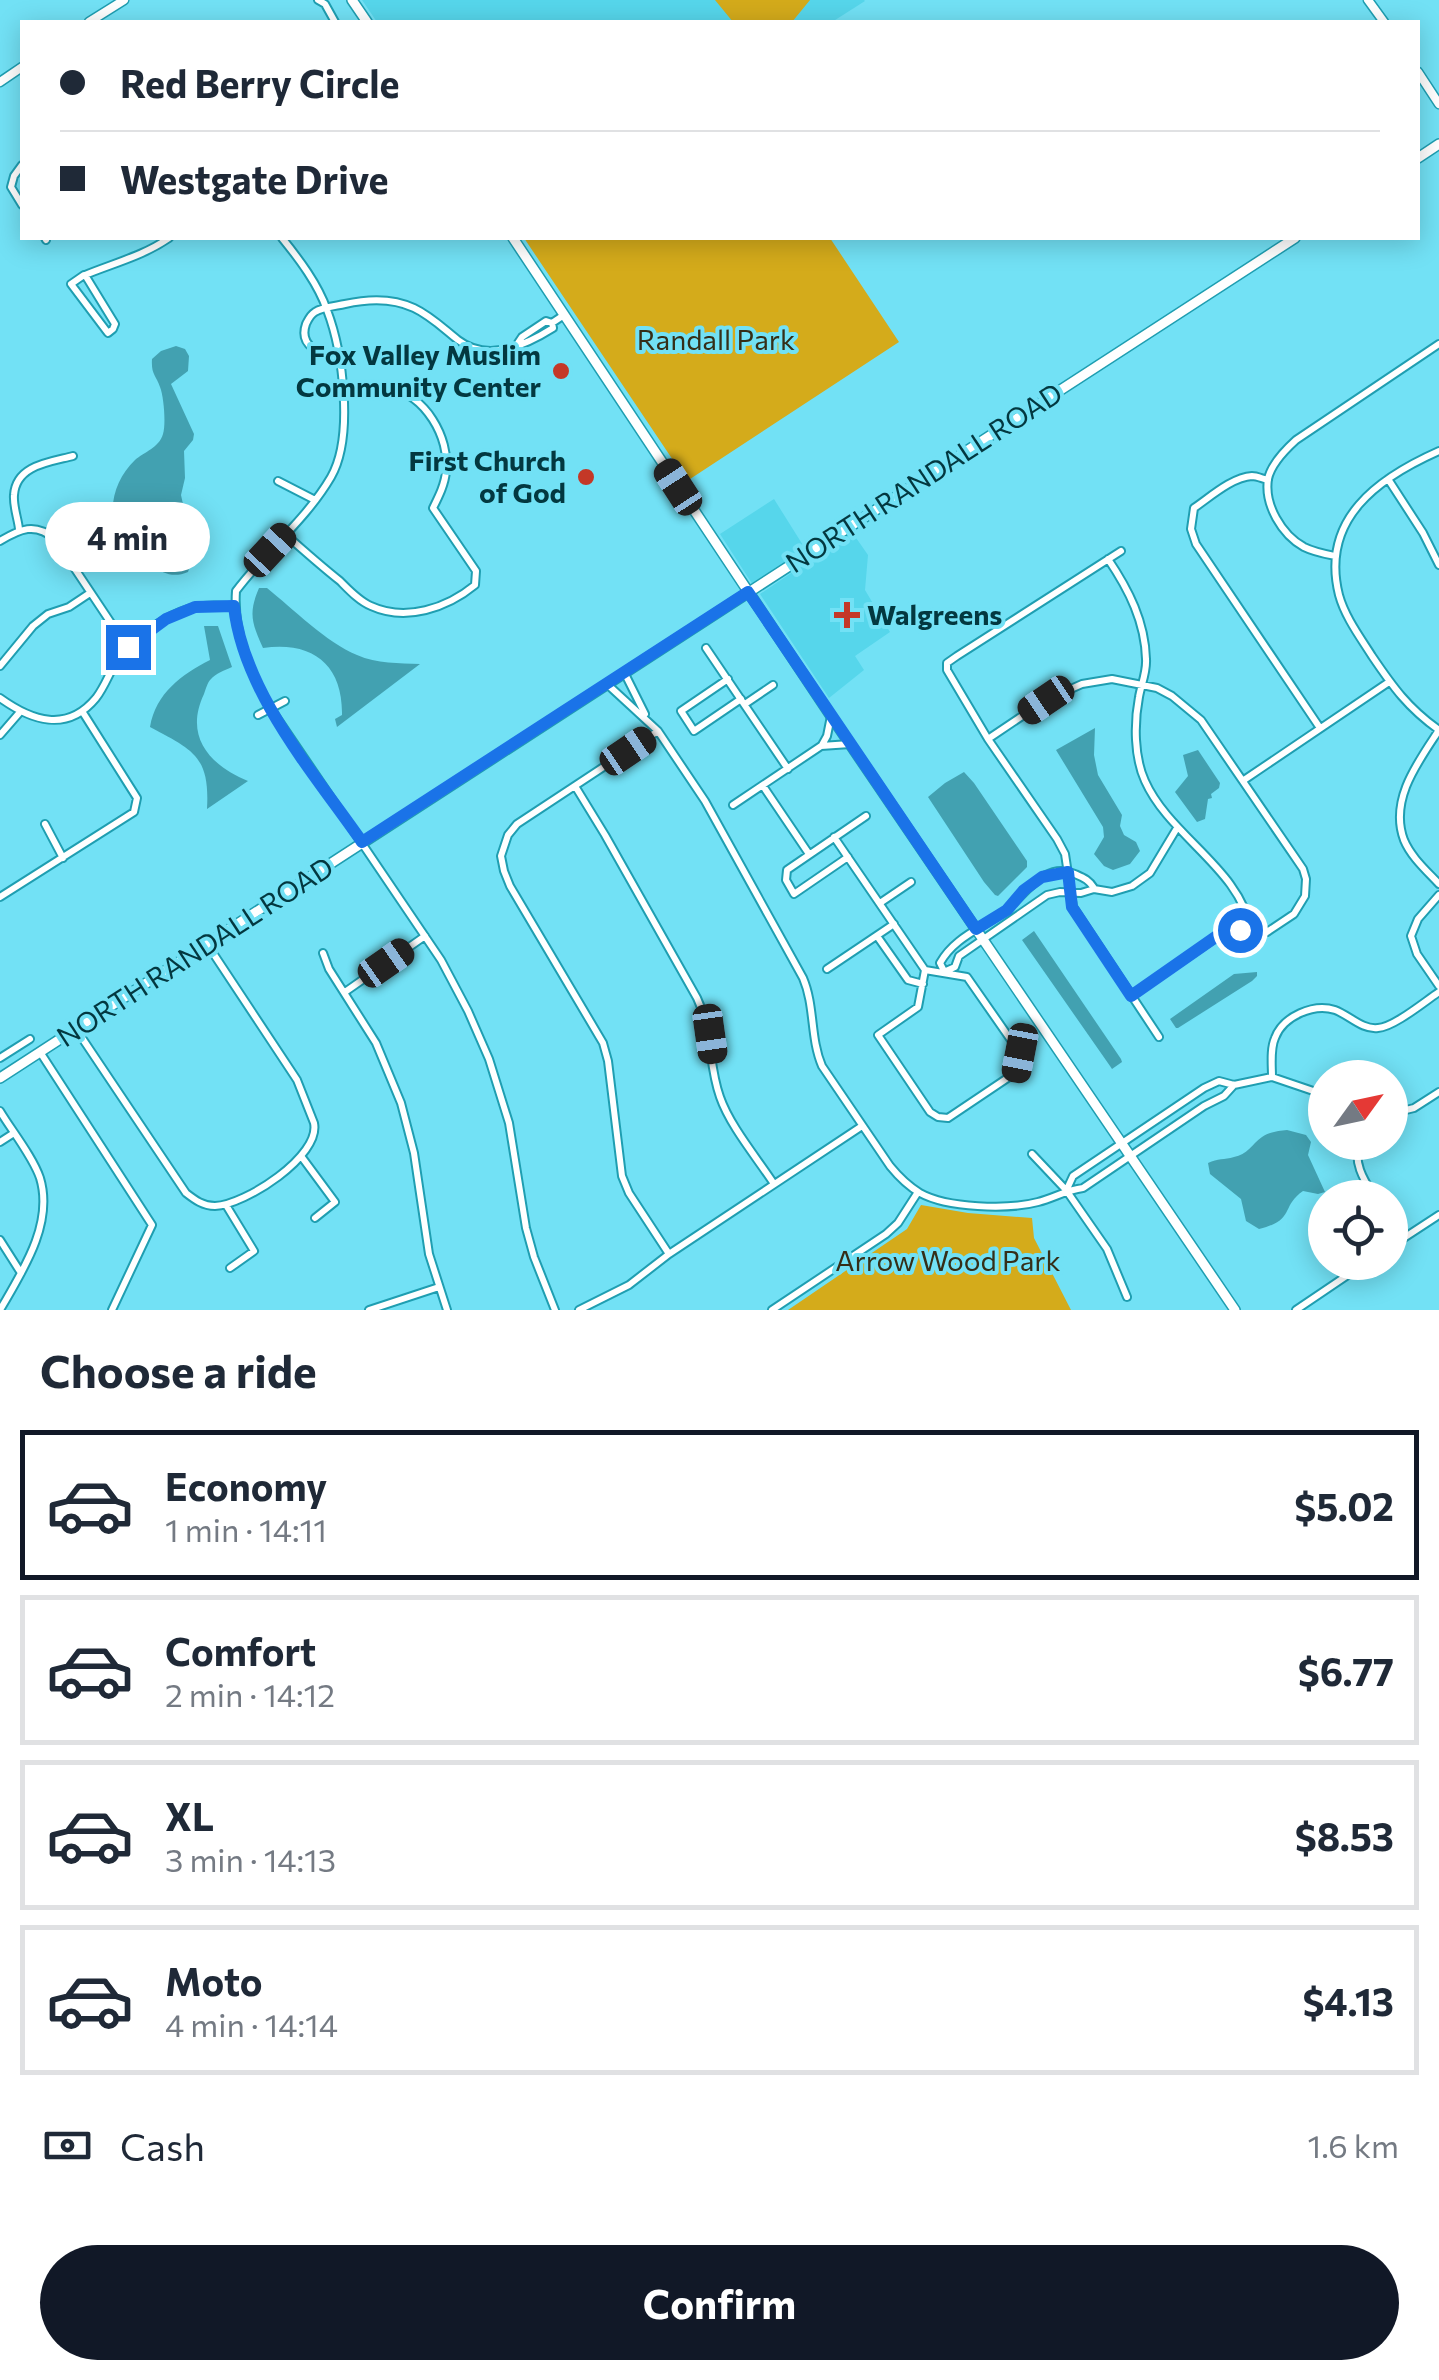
<!DOCTYPE html>
<meta charset="utf-8">
<style>
body{margin:0;font-family:Commissioner,sans-serif;background:#f2f2f3;color:#1f2937;height:100vh;display:flex;flex-direction:column;font-size:38px;white-space:nowrap}
*{box-sizing:border-box;margin:0}
p{font-size:32px;color:#747a83}
.icon{flex:none;width:55px;height:55px;fill:none;stroke:currentColor;stroke-width:2;stroke-linecap:round;stroke-linejoin:round}
.map{position:relative;height:1310px;overflow:hidden}
.side{display:flex;flex-direction:column;background:#fff;flex:1}
.side>*{flex:none}
.hud{position:absolute;left:20px;top:20px;width:1400px;height:220px;border-radius:0px;box-shadow:0 5px 25px #0003;display:grid;align-content:center;height:220px;padding:0 40px;background:#fff}
.needle{width:65px;rotate:57deg}
.buttons{position:absolute;left:1308px;top:1060px;display:grid;gap:20px}
.buttons a{display:grid;place-items:center;width:100px;height:100px;border-radius:50%;background:#fff;box-shadow:0 5px 25px #0003;font-size:50px}
.end{position:absolute;width:45px;height:45px;margin:-22px;border:12px solid #1a73e8;background:#fff;box-shadow:0 0 0 5px #fff}
.from{border-radius:50%}
.bubble{position:absolute;height:70px;border-radius:35px;background:#fff;box-shadow:0 5px 25px #0003;font-size:32px;font-weight:700;line-height:70px;text-align:center}
.car{position:absolute;width:30px;height:60px;margin:-30px -15px;border-radius:12px;box-shadow:0 0 8px 2px #0007;background:linear-gradient(#222 24%,#8ab4d8 0 40%,#222 0 76%,#8ab4d8 0 86%,#222 0)}
.hud b{display:flex;align-items:center;gap:35px;height:95px;font-size:38px}
.hud b+b{border-top:2px solid #e0e1e3}
.hud i{width:25px;height:25px;background:#1f2937}
ul{padding:0;list-style:none}
li{display:flex;align-items:center;gap:30px;height:150px;margin:0 20px 15px;padding:0 20px;border:5px solid #e0e1e3;border-radius:0px}
li div{flex:1}
li b{display:block;font-size:38px}
li em{font-style:normal;font-weight:700}
li.current{border-color:#111827}
li>.icon{width:90px;height:90px;stroke-width:1.5}
h2{padding:0 40px;font-size:45px;line-height:120px}
.pay{display:flex;align-items:center;gap:25px;height:110px;padding:0 40px;font-size:38px}
.pay p{margin-inline-start:auto}
.cta{display:flex;gap:20px;margin-top:auto;padding:20px 40px}
.cta a{flex:1;height:115px;border-radius:60px;background:#111827;color:#fff;font-size:40px;font-weight:700;line-height:115px;text-align:center}
.map>svg:first-child{display:block}
</style>
<div class="map">
<svg width="1439" height="1310" viewBox="0 0 1439 1310">
<rect width="100%" height="100%" fill="#72e1f5"/>
<path fill="#56d6eb" d="M362,0H864L865,1L832,22H377Z
M774,499L806,550L753,585L720,534Z
M852,532L868,555L865,590L890,632L855,656L864,670L829,698L760,594Z"/>
<path fill="#d4ab1b" d="M715,0H810L792,22H733Z
M524,238H830L899,342L687,481Z
M921,1205L968,1213L1032,1218L1034,1238L1071,1310H788L907,1229Z"/>
<path fill="#42a1b1" d="M176,346L185,349L189,356L188,371L171,384L194,434L193,440L184,451L185,478L181,495L192,545V560L188,572C174,578 163,574 152,565C139,555 120,541 115,525C108,502 118,476 135,460C144,452 159,448 163,434C166,425 164,397 160,387C156,375 151,375 152,359L161,351Z
M259,588H267C292,608 327,643 357,655C377,664 399,663 420,664L337,727L335,719L342,715C343,664 312,641 263,648C252,623 248,614 259,588Z
M204,626H218L232,667C225,670 215,674 211,679C207,683 206,689 204,694C184,736 209,765 248,781L207,809C210,756 193,750 150,727C156,693 181,675 210,660Z
M1095,728L1094,755L1098,775L1122,815L1120,826L1124,835L1136,842L1140,851L1130,864L1113,870L1104,866L1094,854L1104,837L1103,827L1056,750Z
M1198,750L1220,783L1219,788L1211,794L1212,798L1208,799L1205,819L1197,822L1175,792L1188,776L1183,755Z
M964,772L974,783L1027,861V867L998,896L995,895L984,882L928,797L945,783Z
M1034,931L1121,1059L1122,1062L1112,1069L1110,1066L1022,940Z
M1257,972V976L1252,981L1178,1028H1176L1170,1019L1234,974Z
M1287,1130L1306,1135L1311,1142L1308,1155L1325,1192L1318,1194L1303,1191C1280,1207 1296,1220 1259,1229L1246,1221L1241,1199L1210,1174L1208,1163C1218,1158 1224,1160 1234,1157C1247,1155 1252,1144 1262,1137C1269,1132 1278,1131 1287,1130Z"/>
<g fill="none" stroke-linecap="round" stroke-linejoin="round">
<defs>
<path id="minor" d="M318,0L325,4L335,22
M22,165L14,176L11,187L22,205
M45,238L46,240
M282,238C299,259 318,284 327,310C343,352 354,437 331,477C306,520 265,552 236,591C233,633 250,672 271,709L441,960L468,1011L489,1059L509,1123L526,1228L534,1257L555,1310
M85,275L115,324L113,329L108,333L71,284L84,275H85C114,263 143,256 169,238
M516,346L522,337L546,321L552,323
M338,357C321,354 298,347 306,324C308,320 310,315 315,312C322,307 336,306 345,304C367,299 393,298 414,308C431,316 444,329 458,340C488,363 526,345 553,328L552,323L564,315
M1439,451C1378,478 1320,519 1339,595C1345,617 1360,637 1372,656C1393,687 1408,708 1439,730
M1388,479L1423,533L1439,565
M1268,480C1263,479 1257,476 1252,476C1232,477 1209,498 1194,508L1191,529L1196,544L1320,728
M278,481L315,500
M19,529C18,519 13,506 14,495C16,465 50,462 73,456
M285,534C303,550 321,566 340,581C349,590 359,601 371,606C406,622 447,608 475,585L476,571L433,508C439,496 445,484 446,471C450,438 425,394 390,389C375,387 358,389 343,389
M0,541C20,529 35,522 55,539L127,647
M1121,551L957,656L947,663V670L988,739L1057,839L1065,854L1073,907L1159,1037
M1335,556C1325,554 1314,552 1304,547C1282,535 1264,505 1268,479C1271,464 1285,450 1296,440L1439,344
M1108,559C1129,590 1145,622 1146,659C1147,672 1141,685 1139,697C1134,723 1134,757 1145,781C1170,837 1241,869 1251,931
M706,648L788,769
M0,666L33,626L48,614L69,607L90,593
M624,672L645,714
M728,679L681,711L694,731L741,699
M607,684L658,731L705,801L803,978C815,1006 810,1038 822,1066L890,1166C899,1177 908,1186 920,1193C947,1208 1008,1210 1038,1202C1054,1198 1066,1190 1083,1188L1204,1106L1224,1096L1234,1085
M0,698C32,721 67,733 96,698C109,681 112,661 129,646C147,630 172,612 196,607C208,604 222,606 235,606
M745,704L773,685
M258,715L285,701
M1439,730C1418,762 1389,800 1404,840C1411,857 1427,871 1439,884
M658,731L517,824L508,835L501,856L504,871L510,886L603,1043L608,1061L622,1176L629,1193L669,1254
M0,735L20,712
M988,739L1046,700L1082,684L1112,679L1157,688L1172,696L1201,720L1303,869L1306,879L1305,896L1294,914L1267,932L1231,930L1217,937L1131,996
M822,745L827,736L831,716
M1244,780L1389,682
M575,786L605,835L697,998C713,1032 708,1064 720,1097C730,1126 757,1158 774,1184
M763,786L809,854
M733,805L821,746L850,744
M45,824L63,858
M834,837L925,970
M848,857L794,894L786,880L787,870L866,816
M1439,895L1418,919L1411,936L1417,954L1439,986
M0,897L134,812L137,798L82,711
M880,903L911,882
M877,936L908,980L923,984
M323,953L329,969L376,1043L401,1103L414,1153L429,1254L447,1310
M827,969L894,924
M925,970L967,977L1020,1053L1015,1073L948,1118L938,1117L930,1112L878,1035L918,1007Z
M944,971L940,963C954,938 980,929 1002,913C1024,898 1043,860 1075,874C1084,878 1089,880 1094,888
M946,971L955,967L959,956L1047,895L1060,892L1081,893L1094,889L1112,892L1132,886L1150,873L1177,828
M345,992L425,936
M76,1029L186,1193C195,1200 203,1206 215,1206C245,1205 321,1156 314,1123L297,1080L207,944
M40,1052L152,1225L112,1310
M0,1058L30,1039
M1272,1077C1272,1065 1270,1049 1275,1038C1283,1016 1314,1003 1335,1010C1349,1015 1362,1030 1378,1028C1394,1027 1424,1002 1439,992
M0,1111C12,1131 33,1157 40,1178C54,1224 22,1272 0,1310
M1390,1114L1414,1108L1439,1092
M0,1142L14,1133
M1359,1142C1353,1164 1364,1180 1375,1198
M1032,1154L1066,1190L1107,1249L1127,1297
M301,1156L335,1202L315,1218
M1067,1189L1073,1176L1204,1088L1219,1081L1234,1085L1272,1077L1325,1095
M226,1205L254,1251L230,1268
M1390,1220L1402,1239
M0,1240L21,1273
M1390,1247L1439,1215
M369,1310L439,1287
M579,1310L629,1285L669,1254L862,1126
M772,1310L886,1234L898,1223L918,1192
M1296,1310L1367,1262"/>
<path id="tertiary" d="M1368,0L1384,22
M89,22L124,0
M1418,72L1439,104
M0,82L22,67"/>
<path id="secondary" d="M352,0L367,22
M1418,158L1439,144
M513,238L831,716L1235,1310
M0,1078L1295,238"/>
</defs>
<use href="#minor" stroke="#1f9eb1" stroke-width="10"/>
<use href="#tertiary" stroke="#1f9eb1" stroke-width="11"/>
<use href="#secondary" stroke="#1f9eb1" stroke-width="12"/>
<use href="#minor" stroke="#fff" stroke-width="6"/>
<use href="#tertiary" stroke="#fff" stroke-width="8"/>
<use href="#secondary" stroke="#fff" stroke-width="9"/>
</g>
<g fill="none" stroke-linecap="round" stroke-linejoin="round">
<path stroke="#1a73e8" stroke-width="12" d="M128,647L166,619L195,607L234,606C243,692 314,773 362,842L748,592L976,929L1007,910L1024,890L1042,877L1068,872L1072,907L1131,996L1217,936L1231,930H1240"/>
</g>
<g fill="#c43827" stroke="#72e1f5" stroke-width="4">
<circle cx="561" cy="371" r="10"/>
<circle cx="586" cy="477" r="10"/>
<path d="M842 600h10v10h10v10h-10v10h-10v-10h-10v-10h10z"/>
</g>
<g text-anchor="middle" stroke-width="8" stroke-linejoin="round" paint-order="stroke">
<g font-size="28" fill="#352e18" stroke="#72e1f5">
<text x="716" y="350">Randall Park</text>
<text x="948" y="1271">Arrow Wood Park</text>
</g>
<g font-size="28" font-weight="bold" fill="#033840" stroke="#72e1f5" text-anchor="end">
<text x="541" y="365">Fox Valley Muslim<tspan x="541" dy="32">Community Center</tspan></text>
<text x="566" y="471">First Church<tspan x="566" dy="32">of God</tspan></text>
<text x="867" y="625" text-anchor="start">Walgreens</text>
</g>
<g font-size="28" fill="#033840" stroke="#72e1f5">
<text transform="translate(924 478) rotate(-33)" y="10">NORTH RANDALL ROAD</text>
<text transform="translate(195 952) rotate(-33)" y="10">NORTH RANDALL ROAD</text>
</g>
</g>
</svg>
<div class="buttons">
<a><svg class="needle" viewBox="-14 -14 28 28"><path d="M0-13l5 13h-10z" fill="#e53935"/><path d="M0 13l5-13h-10z" fill="#747a83"/></svg></a>
<a><svg class="icon" aria-label="locate" viewBox="0 0 24 24"><circle cx="12" cy="12" r="6"/><path d="M12 2v4M12 18v4M2 12h4M18 12h4"/></svg></a>
</div>
<i class="end from" style="left:1240px;top:930px"></i>
<i class="end" style="left:128px;top:647px"></i>
<div class="bubble" style="left:45px;top:502px;width:165px">4 min</div>
<i class="car" style="left:678px;top:487px;rotate:327deg"></i>
<i class="car" style="left:270px;top:550px;rotate:43deg"></i>
<i class="car" style="left:1046px;top:700px;rotate:236deg"></i>
<i class="car" style="left:628px;top:751px;rotate:56deg"></i>
<i class="car" style="left:386px;top:963px;rotate:55deg"></i>
<i class="car" style="left:710px;top:1034px;rotate:172deg"></i>
<i class="car" style="left:1020px;top:1053px;rotate:191deg"></i>
<div class="hud">
<b><i class="from"></i>Red Berry Circle</b>
<b><i></i>Westgate Drive</b>
</div>
</div>
<section class="side">
<h2>Choose a ride</h2>
<ul>
<li class="current"><svg class="icon" aria-label="car" viewBox="0 0 24 24"><path d="M5 17H2v-5l4-1 3-4h7l3 4 3 1v5h-3M9 17h6M6 11h13"/><circle cx="7" cy="17" r="2"/><circle cx="17" cy="17" r="2"/></svg><div><b>Economy</b><p>1 min · 14:11</p></div><em>$5.02</em></li>
<li><svg class="icon" aria-label="car" viewBox="0 0 24 24"><path d="M5 17H2v-5l4-1 3-4h7l3 4 3 1v5h-3M9 17h6M6 11h13"/><circle cx="7" cy="17" r="2"/><circle cx="17" cy="17" r="2"/></svg><div><b>Comfort</b><p>2 min · 14:12</p></div><em>$6.77</em></li>
<li><svg class="icon" aria-label="car" viewBox="0 0 24 24"><path d="M5 17H2v-5l4-1 3-4h7l3 4 3 1v5h-3M9 17h6M6 11h13"/><circle cx="7" cy="17" r="2"/><circle cx="17" cy="17" r="2"/></svg><div><b>XL</b><p>3 min · 14:13</p></div><em>$8.53</em></li>
<li><svg class="icon" aria-label="car" viewBox="0 0 24 24"><path d="M5 17H2v-5l4-1 3-4h7l3 4 3 1v5h-3M9 17h6M6 11h13"/><circle cx="7" cy="17" r="2"/><circle cx="17" cy="17" r="2"/></svg><div><b>Moto</b><p>4 min · 14:14</p></div><em>$4.13</em></li>
</ul>
<div class="pay"><svg class="icon" aria-label="cash" viewBox="0 0 24 24"><path d="M3 7h18v10H3z"/><circle cx="12" cy="12" r="2"/></svg>Cash<p>1.6 km</p></div>
<div class="cta"><a>Confirm</a></div>
</section>
